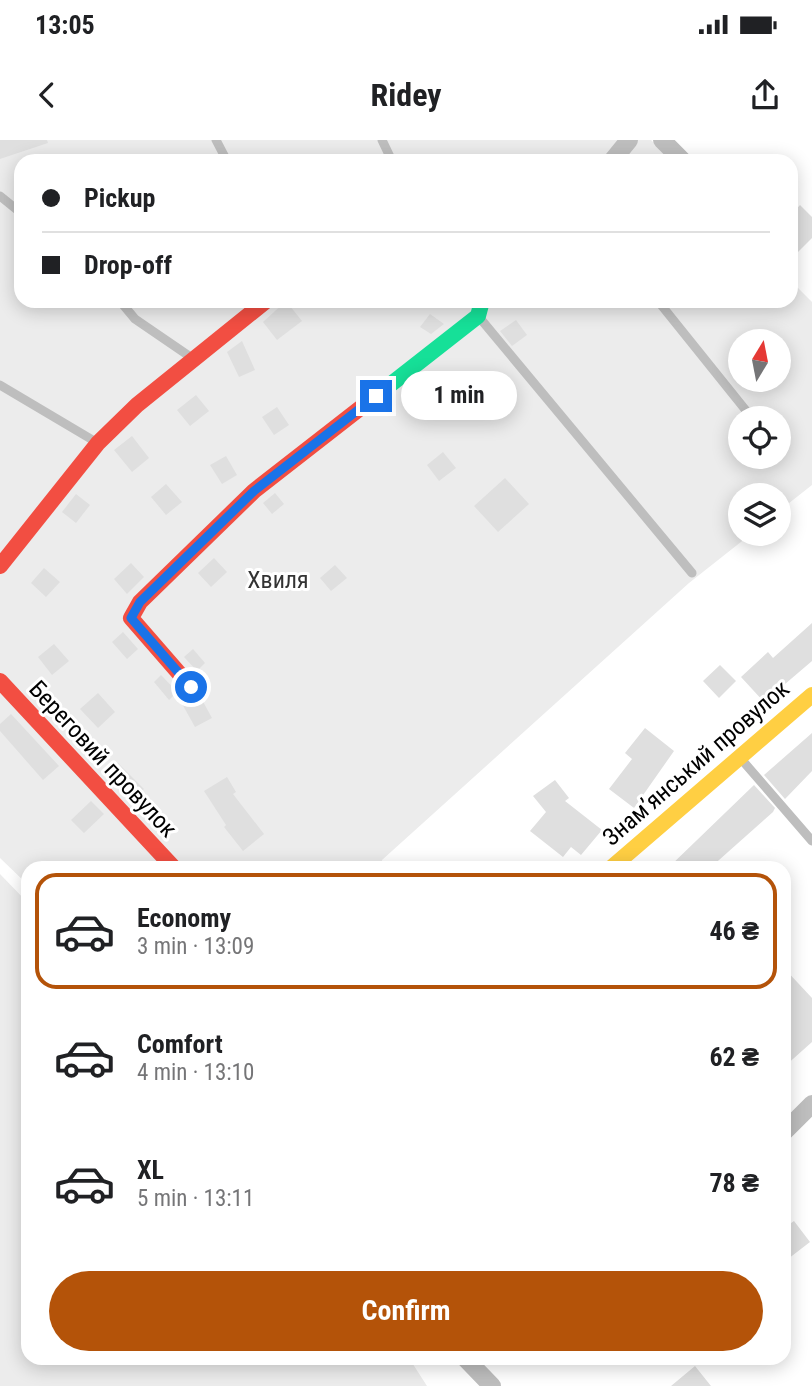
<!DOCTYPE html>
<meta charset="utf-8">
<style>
body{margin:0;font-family:"Roboto Condensed",sans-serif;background:#f2f2f2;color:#202124;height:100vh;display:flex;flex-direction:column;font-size:26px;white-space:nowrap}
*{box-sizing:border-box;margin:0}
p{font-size:23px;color:#757577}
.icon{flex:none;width:38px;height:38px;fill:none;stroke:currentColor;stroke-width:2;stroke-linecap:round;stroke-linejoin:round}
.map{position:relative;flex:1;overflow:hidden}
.panel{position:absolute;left:21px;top:721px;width:770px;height:504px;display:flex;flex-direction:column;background:#fff;border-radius:21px;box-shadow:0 4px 18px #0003}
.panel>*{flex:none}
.guide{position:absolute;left:14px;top:14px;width:784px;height:154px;border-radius:21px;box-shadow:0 4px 18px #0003;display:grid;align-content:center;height:154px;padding:0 28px;background:#fff}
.needle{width:46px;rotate:10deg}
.tools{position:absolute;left:728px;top:189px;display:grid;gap:14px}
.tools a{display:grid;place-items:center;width:63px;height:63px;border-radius:50%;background:#fff;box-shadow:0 4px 18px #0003;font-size:35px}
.end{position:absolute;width:32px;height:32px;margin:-16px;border:9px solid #1a73e8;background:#fff;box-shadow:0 0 0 4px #fff}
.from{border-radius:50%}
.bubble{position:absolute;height:49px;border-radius:24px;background:#fff;box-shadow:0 4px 18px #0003;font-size:23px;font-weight:700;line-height:49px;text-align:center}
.guide b{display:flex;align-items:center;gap:24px;height:66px;font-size:26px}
.guide b+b{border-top:2px solid #e0e0e0}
.guide i{width:18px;height:18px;background:#202124}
ul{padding:12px 0 0;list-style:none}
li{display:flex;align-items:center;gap:21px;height:116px;margin:0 14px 10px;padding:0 14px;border:4px solid transparent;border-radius:21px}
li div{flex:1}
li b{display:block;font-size:26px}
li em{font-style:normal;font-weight:700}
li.on{border-color:#b45309}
li>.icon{width:63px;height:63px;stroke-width:1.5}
.action{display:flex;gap:14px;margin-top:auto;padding:14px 28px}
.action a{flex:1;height:80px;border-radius:42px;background:#b45309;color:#fff;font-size:28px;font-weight:700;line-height:80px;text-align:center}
.status{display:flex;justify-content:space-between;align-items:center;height:49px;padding:0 35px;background:#fff;direction:ltr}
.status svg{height:19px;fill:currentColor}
header{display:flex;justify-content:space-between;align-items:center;height:91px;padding:0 28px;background:#fff;font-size:32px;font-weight:700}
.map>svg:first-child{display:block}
</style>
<div class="status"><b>13:05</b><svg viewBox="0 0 49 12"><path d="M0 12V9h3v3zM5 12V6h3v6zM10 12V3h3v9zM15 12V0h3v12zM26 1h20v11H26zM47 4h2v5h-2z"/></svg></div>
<header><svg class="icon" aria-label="back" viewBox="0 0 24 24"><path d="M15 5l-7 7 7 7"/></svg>Ridey<svg class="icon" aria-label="share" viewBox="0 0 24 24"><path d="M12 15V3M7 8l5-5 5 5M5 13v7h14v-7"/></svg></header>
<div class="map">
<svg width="812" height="1246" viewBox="0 0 812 1246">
<rect width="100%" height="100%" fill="#fff"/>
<path fill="#ececec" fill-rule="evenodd" d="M0,0H651L672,21H21V161H791V141L812,162V345L779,371V355H740V394H751L689,443L382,720L383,728H28V745L0,718ZM740,201H779V240H740ZM740,278H779V317H740Z
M0,734L28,763V1218H409L427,1246H0Z"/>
<path fill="#dfdfdf" d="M0,0H47L48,3L0,19Z
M800,65L812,77V98L791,119V75Z
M286,161L302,181L277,200L263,182Z
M430,174L444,184L431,194L420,187Z
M516,180L527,195L512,206L500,191Z
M242,201L255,230L239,237L227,212Z
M196,255L209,271L190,286L177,270Z
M277,267L289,285L274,295L262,277Z
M132,296L149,318L132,332L114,310Z
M443,312L456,328L439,341L427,325Z
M226,316L237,335L222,344L210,325Z
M505,338L529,364L498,392L474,366Z
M166,344L182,362L166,375L151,357Z
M275,353L284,364L272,374L263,363Z
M76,354L90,365L76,383L62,372Z
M214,418L227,432L211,447L198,433Z
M131,423L144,437L127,454L114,439Z
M335,425L347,438L331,451L320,438Z
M44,428L60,442L46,457L31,443Z
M812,483V521L764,562L741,537L768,512L773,518Z
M123,492L138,509L127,519L112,502Z
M54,504L69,521L52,535L38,517Z
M193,509L205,523L197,531L184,517Z
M720,525L736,541L719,558L703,541Z
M161,535L186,561L193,562L201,558L212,578L195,587L176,553L169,560L154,542Z
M98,553L115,572L98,588L80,569Z
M11,574L59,626L43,640L0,591V584Z
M645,588L674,611L634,668L609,649L632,619L625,613Z
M812,593V631L785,659L764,635Z
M118,623L144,649L132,661L107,634Z
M227,637L236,652L233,654L264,694L243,711L224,687L226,685L204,651Z
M555,640L569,658L565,661L602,690L581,715L571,707L563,717L530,691L546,672L533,656Z
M754,645L775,668L773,672L710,728H668Z
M91,661L104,674L84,693L71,680Z
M784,828L812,858V902L784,927Z
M794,1081L810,1102L784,1122V1088Z
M695,1226L711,1246H671Z"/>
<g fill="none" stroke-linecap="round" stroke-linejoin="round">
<path stroke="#bebebe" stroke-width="9" d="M216,0L227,21
M382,0L392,21
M0,56L21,73
M120,161L135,179L192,218
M658,161L752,278
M479,177L692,433
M0,245L96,302
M742,620L812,701"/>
<path stroke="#bebebe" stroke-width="18" d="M662,0L683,21
M612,21L629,0
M784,992L812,964
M465,1218L492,1246"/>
<path stroke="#16e098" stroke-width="16" d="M372,259L478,176L482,161"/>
<path stroke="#ffcf43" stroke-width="16" d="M611,728L812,555"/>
<path stroke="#f24e42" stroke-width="16" d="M0,426L98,303L137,265L266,161
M0,541L174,728
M191,547L131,478L140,462L254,351L372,259"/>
</g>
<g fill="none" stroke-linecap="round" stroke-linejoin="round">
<path stroke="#1a73e8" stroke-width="9" d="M191,547L131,478L140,462L254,351L376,256"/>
</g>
<g text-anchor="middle" stroke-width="6" stroke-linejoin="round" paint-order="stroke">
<g font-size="24" fill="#333" stroke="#fff">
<text x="278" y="448">Хвиля</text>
</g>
<g font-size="24" fill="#000" stroke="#fff">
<text transform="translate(103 619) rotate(47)" y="8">Береговий провулок</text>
<text transform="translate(696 623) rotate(-41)" y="8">Знамʼянський провулок</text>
</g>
</g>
</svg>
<div class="tools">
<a><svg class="needle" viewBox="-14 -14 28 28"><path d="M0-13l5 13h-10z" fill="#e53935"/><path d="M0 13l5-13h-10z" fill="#757577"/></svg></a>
<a><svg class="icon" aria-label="locate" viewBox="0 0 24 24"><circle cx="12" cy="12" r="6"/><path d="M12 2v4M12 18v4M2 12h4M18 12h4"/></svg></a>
<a><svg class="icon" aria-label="layers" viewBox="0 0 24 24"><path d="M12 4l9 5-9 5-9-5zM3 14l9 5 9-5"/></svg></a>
</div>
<i class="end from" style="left:191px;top:547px"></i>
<i class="end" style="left:376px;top:256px"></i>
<div class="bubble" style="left:401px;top:231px;width:116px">1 min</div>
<div class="guide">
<b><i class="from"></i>Pickup</b>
<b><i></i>Drop-off</b>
</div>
<section class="panel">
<ul>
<li class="on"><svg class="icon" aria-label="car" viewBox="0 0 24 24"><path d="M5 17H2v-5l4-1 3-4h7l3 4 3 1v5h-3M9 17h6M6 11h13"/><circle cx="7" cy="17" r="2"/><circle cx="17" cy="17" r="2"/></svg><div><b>Economy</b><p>3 min · 13:09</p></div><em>46 ₴</em></li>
<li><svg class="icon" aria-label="car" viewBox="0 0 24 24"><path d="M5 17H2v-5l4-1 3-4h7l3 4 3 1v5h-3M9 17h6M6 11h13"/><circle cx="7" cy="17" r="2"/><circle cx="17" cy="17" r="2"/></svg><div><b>Comfort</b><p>4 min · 13:10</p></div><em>62 ₴</em></li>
<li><svg class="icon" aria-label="car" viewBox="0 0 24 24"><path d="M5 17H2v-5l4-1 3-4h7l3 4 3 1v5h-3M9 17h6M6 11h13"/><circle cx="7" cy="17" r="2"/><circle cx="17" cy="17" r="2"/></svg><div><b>XL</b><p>5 min · 13:11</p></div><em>78 ₴</em></li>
</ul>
<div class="action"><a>Confirm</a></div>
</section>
</div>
